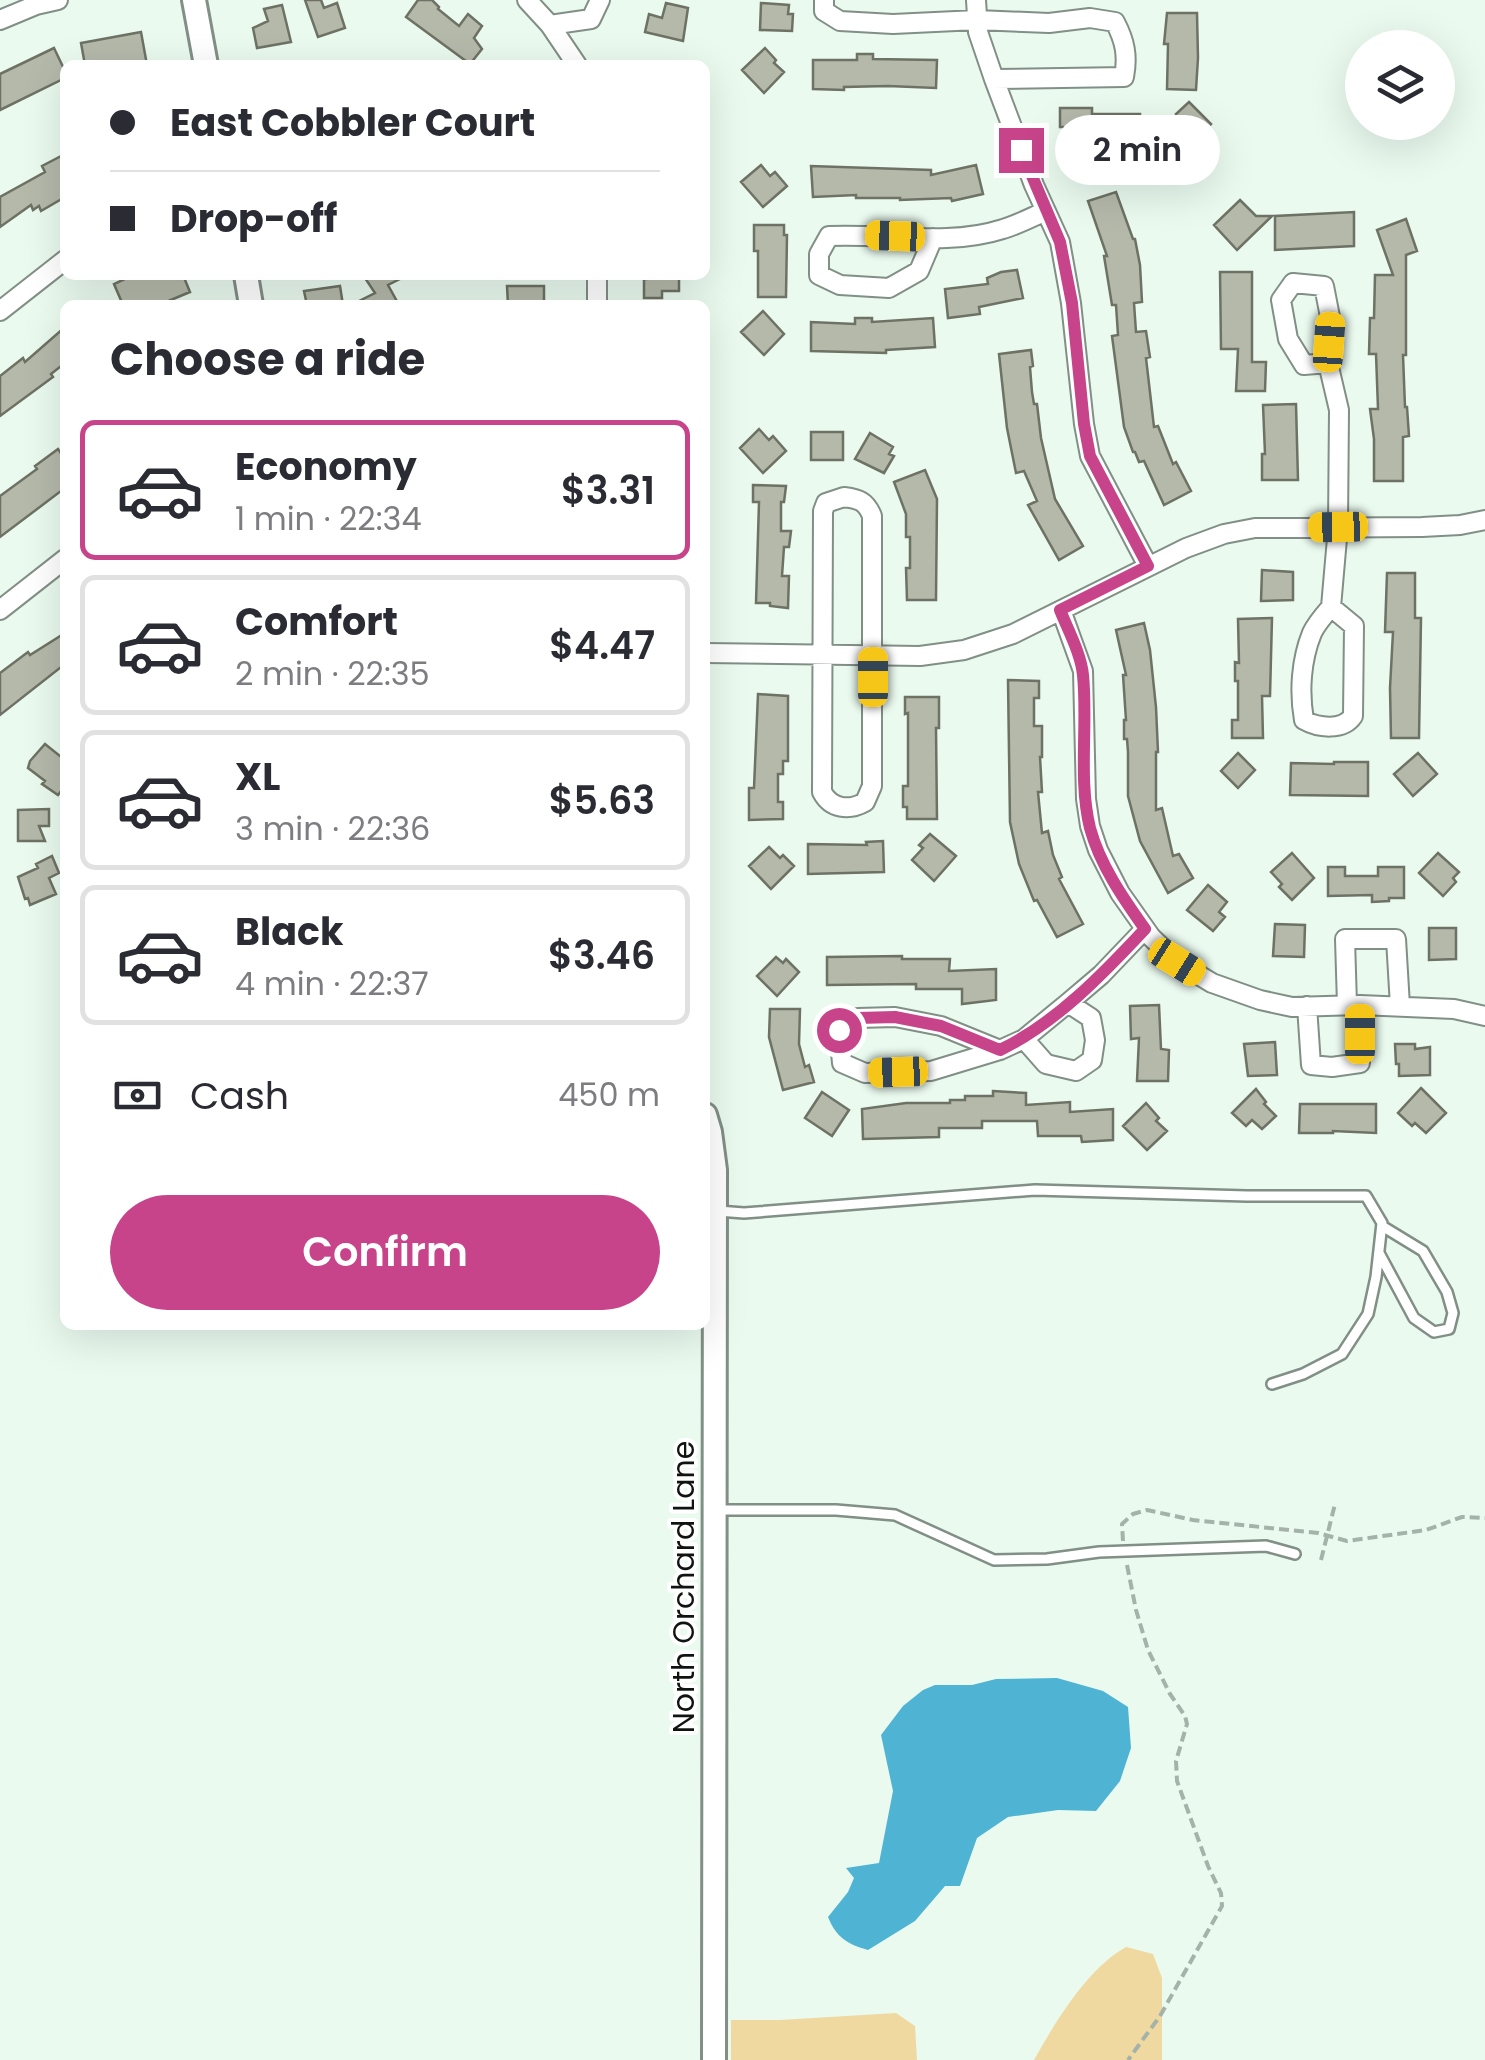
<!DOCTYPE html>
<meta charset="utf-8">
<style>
body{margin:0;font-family:Poppins,sans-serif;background:#f7f7f7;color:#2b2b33;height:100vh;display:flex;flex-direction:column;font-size:38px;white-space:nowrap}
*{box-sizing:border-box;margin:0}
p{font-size:32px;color:#7c7c81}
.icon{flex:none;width:55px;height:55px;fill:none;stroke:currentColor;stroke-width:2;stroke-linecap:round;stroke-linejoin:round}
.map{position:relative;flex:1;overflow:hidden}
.details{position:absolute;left:60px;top:300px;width:650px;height:1030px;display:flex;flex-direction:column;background:#fff;border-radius:15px;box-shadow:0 10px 40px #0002}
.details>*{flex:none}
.top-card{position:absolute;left:60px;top:60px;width:650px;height:220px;border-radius:15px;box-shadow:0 10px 40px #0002;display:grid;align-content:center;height:220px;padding:0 50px;background:#fff}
.buttons{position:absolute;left:1345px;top:30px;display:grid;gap:20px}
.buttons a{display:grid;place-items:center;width:110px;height:110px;border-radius:50%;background:#fff;box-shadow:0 10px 40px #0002;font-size:50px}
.end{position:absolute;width:45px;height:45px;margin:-22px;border:12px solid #c7448a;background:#fff;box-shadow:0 0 0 5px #fff}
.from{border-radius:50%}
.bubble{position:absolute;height:70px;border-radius:35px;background:#fff;box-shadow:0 10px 40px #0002;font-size:32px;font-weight:600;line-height:70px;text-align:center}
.car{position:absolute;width:30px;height:60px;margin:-30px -15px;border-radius:12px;box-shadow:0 0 8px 2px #0007;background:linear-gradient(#f5c518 24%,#345 0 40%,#f5c518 0 76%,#345 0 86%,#f5c518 0)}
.top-card b{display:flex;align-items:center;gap:35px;height:95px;font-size:38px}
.top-card b+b{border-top:2px solid #e1e1e2}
.top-card i{width:25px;height:25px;background:#2b2b33}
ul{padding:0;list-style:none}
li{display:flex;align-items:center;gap:30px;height:140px;margin:0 20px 15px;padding:0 30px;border:5px solid #e1e1e2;border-radius:15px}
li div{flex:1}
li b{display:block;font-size:38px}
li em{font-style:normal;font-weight:600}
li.current{border-color:#c7448a}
li>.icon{width:90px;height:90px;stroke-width:1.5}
h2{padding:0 50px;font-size:45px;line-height:120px}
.pay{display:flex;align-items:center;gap:25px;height:110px;padding:0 50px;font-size:38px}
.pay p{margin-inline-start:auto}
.action{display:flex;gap:20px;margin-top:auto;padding:20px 50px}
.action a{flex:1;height:115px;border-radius:60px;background:#c7448a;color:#fff;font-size:40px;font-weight:600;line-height:115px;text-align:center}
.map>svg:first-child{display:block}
</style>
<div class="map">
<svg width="1485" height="2060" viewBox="0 0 1485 2060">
<rect width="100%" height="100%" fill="#eafaef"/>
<path fill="#efd9a0" d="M1126,1947L1153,1954L1162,1978V2060H1034C1056,2021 1087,1969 1126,1947Z
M896,2013L915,2026L917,2060H731V2020H780Z"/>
<path fill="#4fb3d4" d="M1057,1678L1103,1691L1128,1707L1131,1748L1120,1781L1096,1811L1058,1810L1008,1817L977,1838L960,1886H945L915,1921L868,1950C847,1944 836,1937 828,1917L848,1892L854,1878L846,1868L879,1863L893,1791L881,1735L903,1706L923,1690L935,1685H972L996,1679Z"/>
<path fill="#b4b9aa" stroke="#6d7264" stroke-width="2.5" d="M305,0H321L324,8L337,3L345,28L318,37Z
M418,0H432L439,7L438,9L459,26L468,14L482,26L474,38L482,49L470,64L406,17Z
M666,3L688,8L683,41L645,32L649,14L662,18Z
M761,3L789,5L788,14H793L792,31L760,30Z
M282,5L291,42L257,48L253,28L268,21L264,9Z
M1167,13H1197L1198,58L1196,90L1167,89L1168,44H1164Z
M141,32L147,65H85L81,43Z
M54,48L65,71V78L0,110V74Z
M765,48L776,60L774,63L784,72L764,93L742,70Z
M857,54H873V59L937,60L936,88L888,86L844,87V90L813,89V60H857Z
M1189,102L1211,124L1187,148L1168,129L1180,118L1176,114Z
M1060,108H1092V114H1140L1141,145H1092V152L1074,151V141L1065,142V127H1060Z
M65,154V197L41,211L39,206L33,210L31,205L0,227V197L45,172L42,166Z
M761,165L770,176L775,172L787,186L763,207L741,182Z
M976,165L983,194L952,201L951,198L900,200V198H856V195L813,197L811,166L931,170V175Z
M1116,192L1133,239H1135L1140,265L1142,302L1134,303L1136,332L1146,331L1150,357L1146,358L1154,427L1158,426L1173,464L1176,462L1191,491L1164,505L1144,461L1139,462L1135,452H1133L1124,427L1112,336L1118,335L1116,305H1112L1104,256H1107L1088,201Z
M1240,200L1256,216H1272L1237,250L1214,225Z
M1354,212V246L1275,250V216Z
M1406,219L1417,251L1406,255V355H1403L1405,407H1407L1409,436L1403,437V481H1374V439L1370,409H1378L1376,354H1369L1370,318H1374L1375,275H1393L1377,230Z
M754,225H784V235H787L786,297H758V251H754Z
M1017,270L1023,298L979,307L980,314L948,318L945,289L988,284L987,278L1001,272Z
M1220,272H1252V362H1266L1265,391H1236L1238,349H1221Z
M133,275H183L190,292L159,305H123L114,284Z
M363,275H408L388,285L399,305H351L375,293Z
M646,275H679V291H662V298H644V279H646Z
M340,286L343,305H307L304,291Z
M507,286H544V304L508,305Z
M763,311L784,334L764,355L741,332Z
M855,318H872V322L933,318L935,347L886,350V353L811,351V322L855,324Z
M65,327V363L51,374L53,377L0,416V376L23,358L25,362Z
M1031,350L1033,366L1030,367L1032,392L1034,404H1037L1041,438L1055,499L1083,546L1059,560L1028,505L1037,501L1024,471L1016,473L1007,428L999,354Z
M1296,404L1298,480H1262V454H1265L1263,405Z
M759,429L769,440L773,436L786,451L763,473L740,448Z
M811,432H843V460H811Z
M870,433L893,447L889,454L894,456L884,473L855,459Z
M58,449L65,459V488L0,537V496L37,469L35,466Z
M925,470L937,499L936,600H907L906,568H910V537H906V514L894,482Z
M753,485L786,486L784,502H781V531H791L789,547H784L782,576H789L788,608L770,606V603H756L759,502H753Z
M1262,570L1293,572V600L1261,601Z
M1387,573H1415V618H1421L1419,738H1391L1390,688L1393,632H1385Z
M1272,618L1270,696H1262L1263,738H1232V720H1238V681H1235V662L1239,663L1238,619Z
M1144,623L1150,650L1156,707L1158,752H1156V810L1162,808L1173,856L1179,854L1193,878L1168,893L1140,841L1128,796V752L1127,739H1124V720H1126L1123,675H1126L1116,630Z
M65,633V664L0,715V673L28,652L30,655Z
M1008,680L1039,681V698H1034V726H1042V757H1040L1042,792H1038L1042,833L1048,831L1053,855L1062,877L1059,879L1083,924L1057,937L1037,900L1034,901L1019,864L1010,822Z
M758,694L788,696V761H783V774H778V802H783V819L749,820V788H754Z
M905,697H939V728H936L937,819H907V807H903V786H908V713L905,714Z
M45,744L65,760V786L58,795L42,784L45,781L28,768L30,761Z
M1238,753L1255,770L1238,788L1221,771Z
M1418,753L1437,774L1413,796L1394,774Z
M1334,762H1368V796L1290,795L1291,763L1334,764Z
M49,809V826H39L45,841H18V810Z
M930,834L956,856L934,881L912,860L923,848L919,845Z
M883,841L884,872L808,874V844L867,845L866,842Z
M769,847L780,858L783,855L794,866L771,889L749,866Z
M1292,853L1314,878L1292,900L1279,887L1282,884L1271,872Z
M1438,853L1459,872L1453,878L1456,882L1443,896L1419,873Z
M52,856L59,873L49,878L56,894L30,905L28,898L25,899L18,877L38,868L36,864Z
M1328,867H1345V876H1378V867H1404V898H1389V901L1372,902V895L1328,896Z
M1208,885L1227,902L1219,912L1225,917L1213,931L1187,910Z
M1275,924L1305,925L1304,957L1273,956Z
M1429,928H1456V959L1429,960Z
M902,956V959H950L949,971L996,969V1000L962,1004V989H916V984L827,985V957Z
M776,957L783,963L786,959L799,972L777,996L757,976Z
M1159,1005L1161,1049L1169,1050L1168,1081H1137L1139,1038L1131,1039L1130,1006Z
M770,1009H800L799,1044L805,1067L809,1065L814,1082L783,1090L769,1037Z
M1275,1042L1277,1075L1248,1076L1244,1044Z
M1395,1044H1415V1049L1430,1047V1075L1399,1076V1064H1396Z
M1421,1088L1446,1113L1426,1133L1415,1123L1412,1126L1398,1113Z
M1256,1089L1266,1102L1264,1104L1276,1116L1262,1129L1252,1120L1246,1126L1232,1113Z
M993,1091L1026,1093V1105L1070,1102V1112L1113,1109V1140L1082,1142L1081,1136H1038L1037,1121H982V1128H939V1137L863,1139L862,1109L906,1103H950V1100H965V1096H993Z
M822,1092L849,1110L832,1136L805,1118Z
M1146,1103L1159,1118L1156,1121L1167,1131L1147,1150L1123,1126Z
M1300,1104H1376V1133L1333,1131V1133H1299Z"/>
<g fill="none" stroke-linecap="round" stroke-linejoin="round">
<defs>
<path id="service" d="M718,1211L744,1213L1035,1190L1247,1196H1366L1382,1223L1376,1277L1368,1314L1342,1354L1303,1374L1272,1384
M1379,1253L1414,1318L1434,1332L1449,1329L1453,1313L1447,1292L1423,1251L1382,1226
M716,1510H836L895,1515L994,1560L1047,1559L1099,1552L1266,1546L1295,1554"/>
<path id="minor" d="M527,0L550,25L577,65
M824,0V11L840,21L893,24L977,20L1049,23L1090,18L1115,22C1125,41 1128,56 1124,77L994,79
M976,0L978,32L994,79L1034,185L1060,242L1071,303L1084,424L1090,456L1148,566
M0,20L36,5L58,0
M550,25L591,19L600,0
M933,238L919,271L889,288L840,285L819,275V254L829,236C886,233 947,247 1003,229C1017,225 1032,217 1046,211
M597,305V275
M0,311L65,260
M1328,363L1304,365L1288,339L1281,300L1293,283L1324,286L1331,322L1328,363L1339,410L1338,527L1331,607
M844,497C859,499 866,501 872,516V786L865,802C849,811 831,809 822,792L823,511L826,503Z
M1331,607L1354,626L1353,716C1343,731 1318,728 1304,720C1299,692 1301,660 1312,633C1316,624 1324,615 1331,607Z
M0,610L65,559
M1061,610L1083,671L1086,799L1090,826L1098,850L1120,893L1151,937L1177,962L1212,983L1260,1000L1292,1007L1360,1005L1454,1009L1485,1016
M705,653L920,656L964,650L1013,634L1186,548L1224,534L1255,528L1422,527L1460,525L1485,520
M1347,1005L1345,939H1396L1400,1006
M1307,1006L1311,1065L1332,1067L1360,1063V1005
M1024,1039L1046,1064L1076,1071L1092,1060L1095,1040L1091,1018L1068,1003
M1000,1050L941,1026L895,1017L858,1018L839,1031L842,1063L865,1073L931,1071L1000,1050L1024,1039L1068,1003L1101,975L1145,929"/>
<path id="tertiary" d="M194,0L206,65
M246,275L251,305
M705,1115L710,1132L715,1170L714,2060"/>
</defs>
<use href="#service" stroke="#818f86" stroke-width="14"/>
<use href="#minor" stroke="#818f86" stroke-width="22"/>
<use href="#tertiary" stroke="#818f86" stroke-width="28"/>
<path stroke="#a5b2a9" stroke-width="4" stroke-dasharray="10 5" stroke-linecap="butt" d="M1123,1541L1122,1524L1133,1514L1147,1510L1193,1520L1318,1533L1347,1541L1426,1530L1462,1517L1485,1518
M1321,1560L1335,1504
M1127,1565L1136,1610L1148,1650L1170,1694L1185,1716L1187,1724L1176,1761L1177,1781L1208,1866L1221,1893L1222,1906L1160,2016L1128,2060"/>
<use href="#service" stroke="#fff" stroke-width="9"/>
<use href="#minor" stroke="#fff" stroke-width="18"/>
<use href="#tertiary" stroke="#fff" stroke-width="22"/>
</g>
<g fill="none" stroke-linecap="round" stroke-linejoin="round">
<path stroke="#c7448a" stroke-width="12" d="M839,1030L858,1018L895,1017L941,1026L1000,1050C1056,1023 1103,974 1145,929C1123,898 1100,865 1090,828C1078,779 1088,725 1083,675C1081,654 1068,630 1060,610L1148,566L1090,456L1084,424L1072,303L1060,242L1021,150"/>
</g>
<g text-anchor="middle" stroke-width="8" stroke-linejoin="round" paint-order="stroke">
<g font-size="30" fill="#0f1411" stroke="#fff">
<text transform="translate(684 1587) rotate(-90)" y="10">North Orchard Lane</text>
</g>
</g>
</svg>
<div class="buttons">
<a><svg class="icon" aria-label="layers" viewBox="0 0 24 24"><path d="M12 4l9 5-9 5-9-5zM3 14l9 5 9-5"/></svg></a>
</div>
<i class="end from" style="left:839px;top:1030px"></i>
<i class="end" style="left:1021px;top:150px"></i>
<div class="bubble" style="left:1055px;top:115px;width:165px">2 min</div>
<i class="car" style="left:895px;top:236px;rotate:272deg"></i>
<i class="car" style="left:1329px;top:342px;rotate:4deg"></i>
<i class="car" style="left:1338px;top:527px;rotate:269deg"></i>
<i class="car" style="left:873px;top:677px;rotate:0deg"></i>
<i class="car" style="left:1177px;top:962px;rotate:122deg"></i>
<i class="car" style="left:1360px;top:1034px;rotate:0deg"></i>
<i class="car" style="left:898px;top:1072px;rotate:268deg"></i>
<div class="top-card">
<b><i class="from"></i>East Cobbler Court</b>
<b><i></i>Drop-off</b>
</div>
<section class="details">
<h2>Choose a ride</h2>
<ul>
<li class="current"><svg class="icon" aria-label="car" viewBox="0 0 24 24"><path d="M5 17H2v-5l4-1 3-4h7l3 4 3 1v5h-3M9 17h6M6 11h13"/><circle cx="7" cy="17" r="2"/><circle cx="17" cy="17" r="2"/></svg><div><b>Economy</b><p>1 min · 22:34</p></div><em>$3.31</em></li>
<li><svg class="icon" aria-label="car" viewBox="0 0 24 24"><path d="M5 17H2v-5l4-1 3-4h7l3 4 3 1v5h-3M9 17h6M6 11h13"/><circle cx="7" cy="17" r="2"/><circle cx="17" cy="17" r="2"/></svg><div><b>Comfort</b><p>2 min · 22:35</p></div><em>$4.47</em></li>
<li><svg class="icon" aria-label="car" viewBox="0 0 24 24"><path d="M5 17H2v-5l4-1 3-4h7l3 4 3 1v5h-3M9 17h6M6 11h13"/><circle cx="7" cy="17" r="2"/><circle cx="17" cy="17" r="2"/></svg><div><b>XL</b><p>3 min · 22:36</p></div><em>$5.63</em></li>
<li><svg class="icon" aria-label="car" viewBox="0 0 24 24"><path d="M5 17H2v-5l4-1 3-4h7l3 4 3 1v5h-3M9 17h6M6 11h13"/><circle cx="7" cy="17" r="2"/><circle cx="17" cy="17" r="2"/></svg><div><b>Black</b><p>4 min · 22:37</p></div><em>$3.46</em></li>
</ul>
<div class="pay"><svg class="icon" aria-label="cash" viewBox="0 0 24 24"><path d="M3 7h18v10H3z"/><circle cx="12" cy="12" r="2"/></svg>Cash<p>450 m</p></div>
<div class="action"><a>Confirm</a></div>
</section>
</div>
